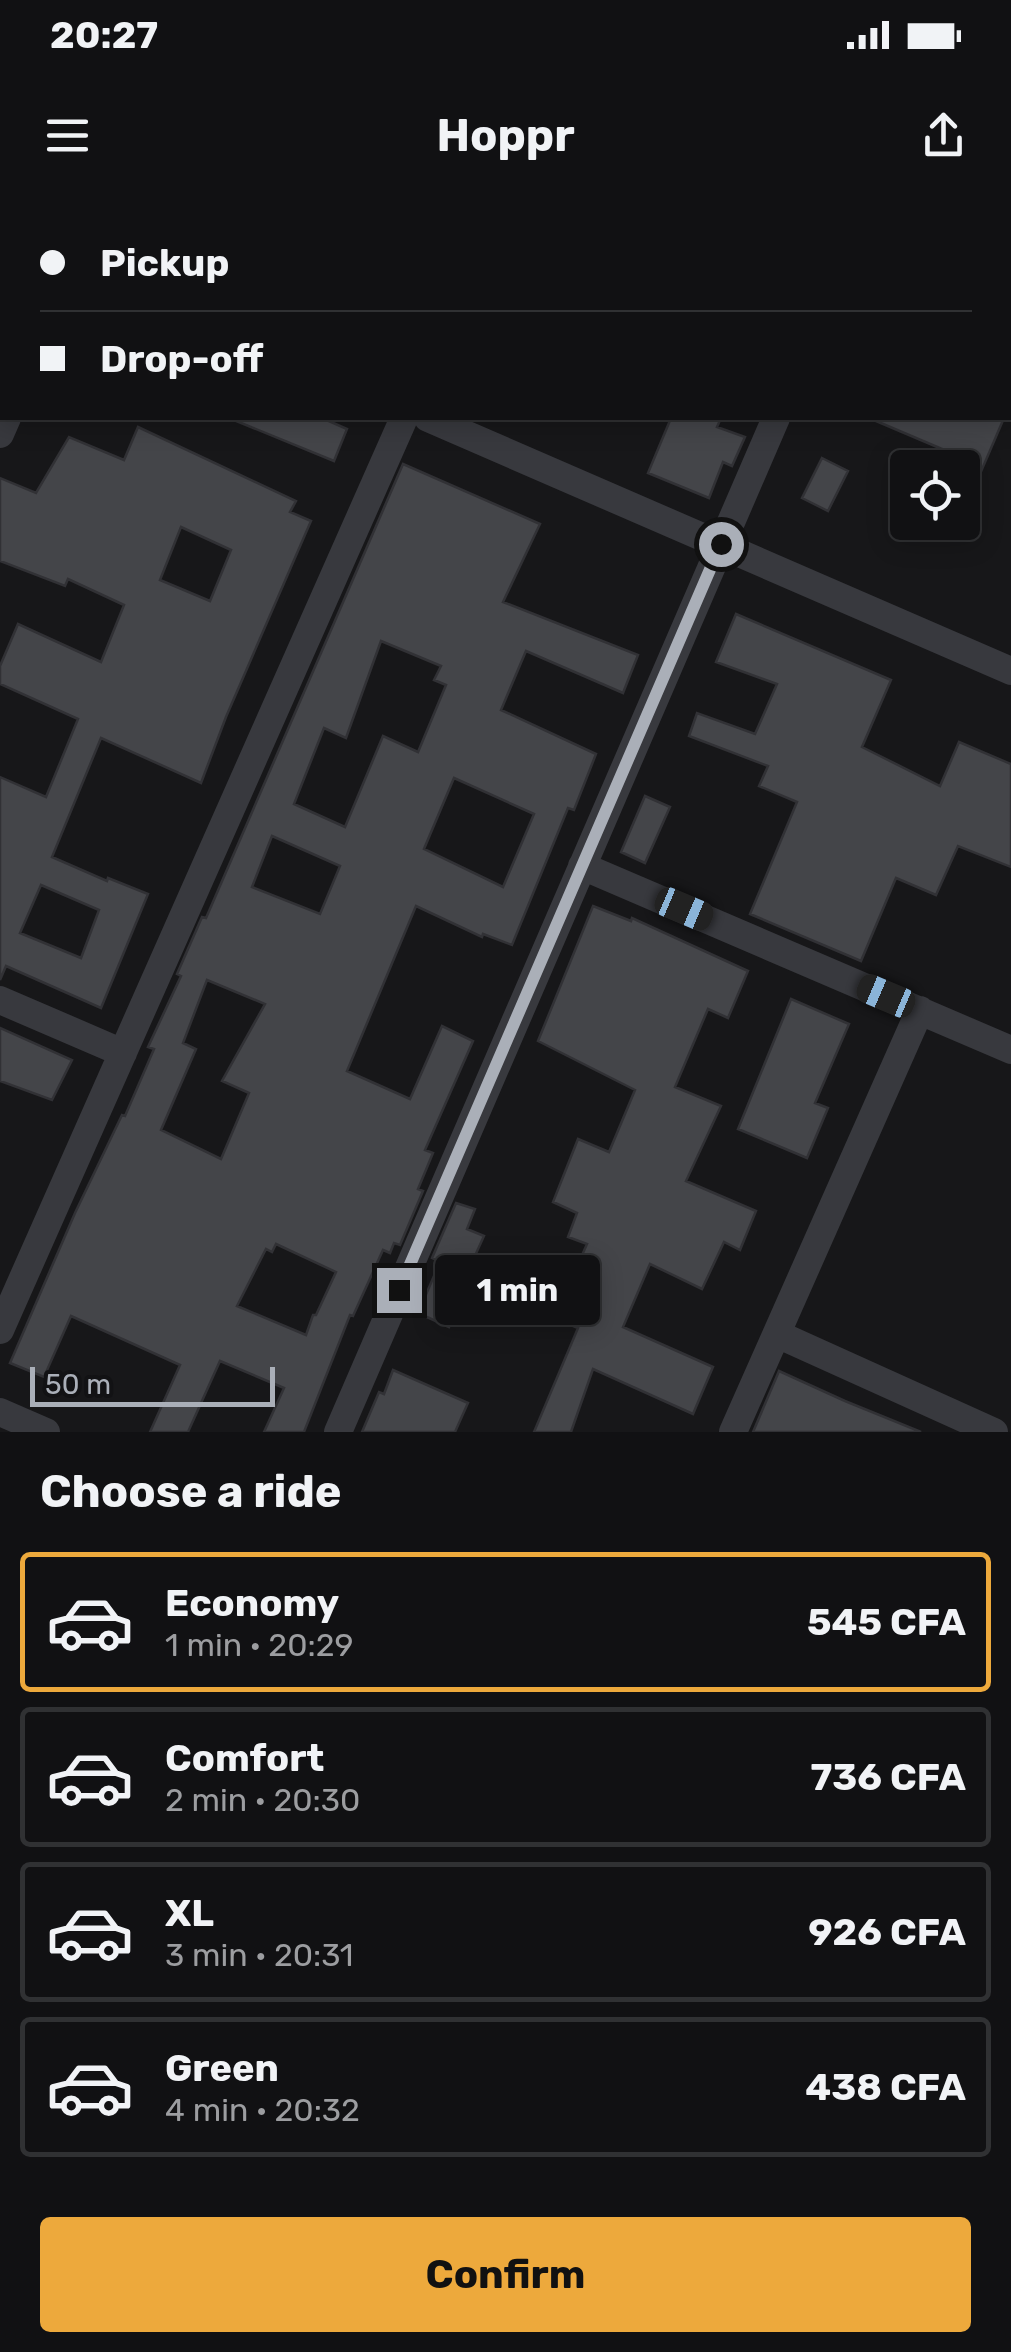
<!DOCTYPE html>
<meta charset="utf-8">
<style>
body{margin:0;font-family:Rubik,sans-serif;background:#1a1a1c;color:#f1f3f6;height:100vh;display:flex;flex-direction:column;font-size:38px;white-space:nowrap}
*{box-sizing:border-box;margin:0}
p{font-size:32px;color:#9c9da0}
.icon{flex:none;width:55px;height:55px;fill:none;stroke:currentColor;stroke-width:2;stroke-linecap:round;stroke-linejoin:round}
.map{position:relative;height:1232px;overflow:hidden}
.panel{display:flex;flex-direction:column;background:#111113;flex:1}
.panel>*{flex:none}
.banner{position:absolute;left:0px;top:0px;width:1012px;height:220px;box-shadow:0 5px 25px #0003,0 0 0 2px #303133;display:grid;align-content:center;height:220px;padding:0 40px;background:#111113}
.buttons{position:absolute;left:890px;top:250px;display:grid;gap:20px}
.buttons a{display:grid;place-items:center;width:90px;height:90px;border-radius:10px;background:#111113;box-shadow:0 5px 25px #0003,0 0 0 2px #303133;font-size:50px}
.scale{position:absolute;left:30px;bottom:25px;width:245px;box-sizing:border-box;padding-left:10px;border:5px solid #aaafb8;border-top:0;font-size:28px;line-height:35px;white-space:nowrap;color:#aaafb8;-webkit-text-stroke:8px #121214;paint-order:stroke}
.end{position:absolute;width:45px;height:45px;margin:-22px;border:12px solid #aaafb8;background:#111;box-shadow:0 0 0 5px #111}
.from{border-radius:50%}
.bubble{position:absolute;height:70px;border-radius:10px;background:#111113;box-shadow:0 5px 25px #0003,0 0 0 2px #303133;font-size:32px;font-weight:700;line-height:70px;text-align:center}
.car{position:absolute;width:30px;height:60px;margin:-30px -15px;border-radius:12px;box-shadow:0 0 8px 2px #0007;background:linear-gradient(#222 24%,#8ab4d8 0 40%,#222 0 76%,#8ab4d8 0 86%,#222 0)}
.banner b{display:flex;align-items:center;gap:35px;height:95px;font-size:38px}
.banner b+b{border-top:2px solid #303133}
.banner i{width:25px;height:25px;background:#f1f3f6}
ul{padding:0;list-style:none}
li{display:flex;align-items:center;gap:30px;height:140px;margin:0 20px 15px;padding:0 20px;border:5px solid #303133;border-radius:10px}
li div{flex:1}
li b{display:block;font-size:38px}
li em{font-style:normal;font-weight:700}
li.on{border-color:#eda93c}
li>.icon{width:90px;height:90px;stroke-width:1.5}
h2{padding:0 40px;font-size:45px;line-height:120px}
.action{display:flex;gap:20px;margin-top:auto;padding:20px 40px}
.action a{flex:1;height:115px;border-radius:10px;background:#eda93c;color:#111;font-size:40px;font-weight:700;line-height:115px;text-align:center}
.status{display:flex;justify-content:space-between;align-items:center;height:70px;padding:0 50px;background:#111113;direction:ltr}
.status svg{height:28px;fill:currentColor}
header{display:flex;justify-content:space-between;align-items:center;height:130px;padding:0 40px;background:#111113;font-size:45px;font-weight:700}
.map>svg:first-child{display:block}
</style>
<div class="status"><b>20:27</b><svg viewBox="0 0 49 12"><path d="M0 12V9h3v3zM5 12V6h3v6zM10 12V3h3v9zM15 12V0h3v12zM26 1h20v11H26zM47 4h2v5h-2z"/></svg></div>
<header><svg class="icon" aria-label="menu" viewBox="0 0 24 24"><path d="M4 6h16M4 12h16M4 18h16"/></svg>Hoppr<svg class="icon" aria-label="share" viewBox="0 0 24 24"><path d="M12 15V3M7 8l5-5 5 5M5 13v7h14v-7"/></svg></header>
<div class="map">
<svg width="1011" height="1232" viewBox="0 0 1011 1232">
<rect width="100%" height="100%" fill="#171719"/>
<path fill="#444549" stroke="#313135" stroke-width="2.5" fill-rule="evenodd" d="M229,218H322L347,229L334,261Z
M671,218H721L717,227L745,237L732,266L723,262L709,298L648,273Z
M869,218H1004L980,274L952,263L956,255Z
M138,227L296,301L290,312L311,321L226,517L201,583L101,538L52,657L107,681L108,678L148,694L101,808L6,766L0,780V577L46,597L78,519L0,484V466L18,424L101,462L124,405L68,379L65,386L0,361V278L36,293L69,237L124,260ZM181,327L231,350L210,401L160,380ZM41,685L99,710L81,758L20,733Z
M822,258L848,271L828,311L802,298Z
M403,264L540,324L503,402L638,455L623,493L526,451L501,510L596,554L574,610L568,608L512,745L483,734L482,737L416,706L347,871L410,899L442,826L473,841L425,950L433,953L418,989L423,991L400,1045L394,1043L390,1053L383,1050L353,1116L350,1115L304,1232H264L284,1188L220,1161L188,1232H150L180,1165L71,1116L44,1177L10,1163L75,1013L122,915L125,916L154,849L148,847L181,776L177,774L202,717L206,718ZM381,441L441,466L434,480L446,485L418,552L383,536L345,627L294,604L324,528L346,538ZM454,578L534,614L503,687L424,649ZM272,636L340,666L320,714L252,687ZM207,780L265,804L222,881L249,893L221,959L161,930L196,849L183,843ZM276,1044L336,1072L316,1115H313L306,1135L237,1106L266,1049L272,1052Z
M736,414L891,480L862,547L940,586L959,542L1011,564V667L958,646L936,695L896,678L861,761L750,714L797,602L759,586L768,566L689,536L697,513L755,534L777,484L716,462Z
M645,596L670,607L645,663L621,652Z
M593,706L631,721L632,718L748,771L728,818L708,809L675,887L721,906L686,981L756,1011L740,1050L724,1042L702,1089L650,1064L623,1127L713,1167L693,1214L593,1169L571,1232H534L578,1128L554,1118L587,1044L568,1037L577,1013L553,1002L578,939L609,952L635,890L538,841Z
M791,799L849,824L815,903L828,908L807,958L738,929Z
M0,828L72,860L52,900L0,881Z
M456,1003L475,1009L467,1029L484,1036L464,1080L469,1083L449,1127L418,1113L440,1062L432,1058Z
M393,1170L468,1203L455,1232H362L379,1192L384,1194Z
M779,1171L845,1201L921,1232H753Z"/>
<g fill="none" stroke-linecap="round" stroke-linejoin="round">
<path stroke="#38393e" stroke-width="28" d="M102,2L103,0
M499,2L500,0
M869,2L870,0
M0,31L2,32
M428,218L1011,471
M0,234L7,218
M582,666L1011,850
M0,800L123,853
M0,1130L404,218
M777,1134L994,1232
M0,1212L46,1232
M338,1232L776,218
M733,1232L920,810"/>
</g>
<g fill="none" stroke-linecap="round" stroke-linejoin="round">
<path stroke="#aaafb8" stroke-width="12" d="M399,1090L721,344"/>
</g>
</svg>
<div class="buttons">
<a><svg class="icon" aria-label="locate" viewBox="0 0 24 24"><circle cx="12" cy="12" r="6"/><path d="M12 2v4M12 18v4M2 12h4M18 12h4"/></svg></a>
</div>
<div class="scale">50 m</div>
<i class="end from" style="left:721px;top:344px"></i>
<i class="end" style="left:399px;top:1090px"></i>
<div class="bubble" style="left:435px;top:1055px;width:165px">1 min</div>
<i class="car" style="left:684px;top:709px;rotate:113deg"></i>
<i class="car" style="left:886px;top:796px;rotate:293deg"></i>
<div class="banner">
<b><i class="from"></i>Pickup</b>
<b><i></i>Drop-off</b>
</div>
</div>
<section class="panel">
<h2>Choose a ride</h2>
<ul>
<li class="on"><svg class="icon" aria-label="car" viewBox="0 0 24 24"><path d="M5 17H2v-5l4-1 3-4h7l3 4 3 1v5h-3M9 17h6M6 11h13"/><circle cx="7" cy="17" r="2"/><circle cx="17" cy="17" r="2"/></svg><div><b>Economy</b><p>1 min · 20:29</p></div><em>545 CFA</em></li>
<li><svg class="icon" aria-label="car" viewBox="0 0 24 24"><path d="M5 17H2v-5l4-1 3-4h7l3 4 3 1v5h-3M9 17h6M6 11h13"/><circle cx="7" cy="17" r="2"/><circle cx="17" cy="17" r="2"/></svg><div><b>Comfort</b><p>2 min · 20:30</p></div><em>736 CFA</em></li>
<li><svg class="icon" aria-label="car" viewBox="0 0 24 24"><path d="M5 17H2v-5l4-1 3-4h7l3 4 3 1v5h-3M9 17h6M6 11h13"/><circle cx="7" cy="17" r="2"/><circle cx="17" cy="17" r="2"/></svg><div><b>XL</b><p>3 min · 20:31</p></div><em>926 CFA</em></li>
<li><svg class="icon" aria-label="car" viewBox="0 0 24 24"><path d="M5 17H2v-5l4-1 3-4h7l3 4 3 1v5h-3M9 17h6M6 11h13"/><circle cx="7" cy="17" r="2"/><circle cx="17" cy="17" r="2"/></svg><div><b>Green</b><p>4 min · 20:32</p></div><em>438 CFA</em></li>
</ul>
<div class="action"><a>Confirm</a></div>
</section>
